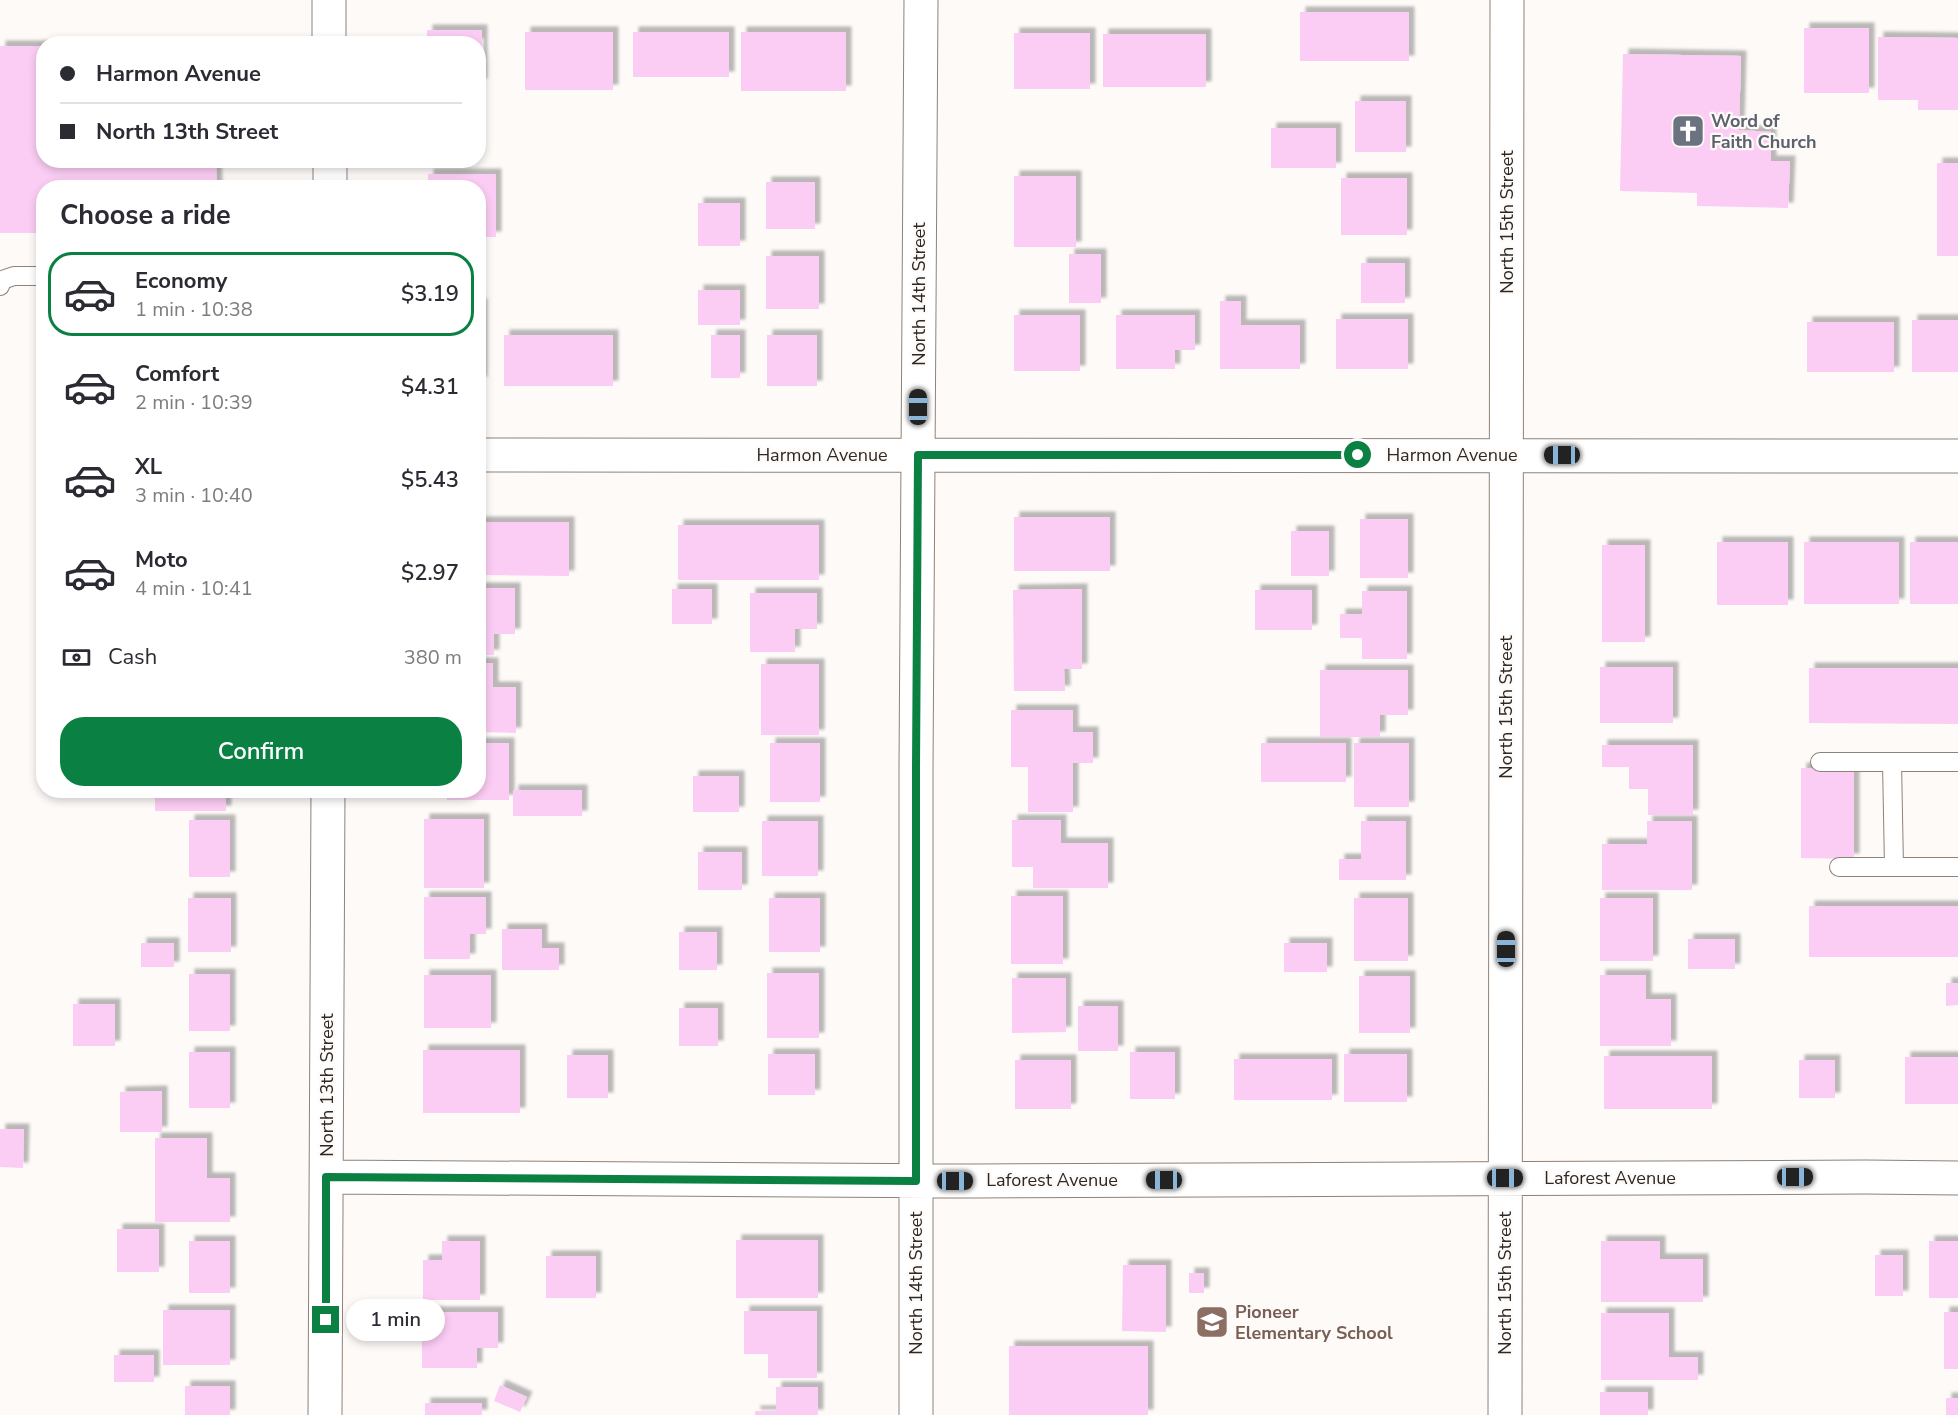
<!DOCTYPE html>
<meta charset="utf-8">
<style>
body{margin:0;font-family:"Nunito Sans",sans-serif;background:#f7f7f7;color:#2b2b33;height:100vh;display:flex;flex-direction:column;font-size:22px;white-space:nowrap}
*{box-sizing:border-box;margin:0}
p{font-size:20px;color:#7c7c81}
.icon{flex:none;width:33px;height:33px;fill:none;stroke:currentColor;stroke-width:2;stroke-linecap:round;stroke-linejoin:round}
.map{position:relative;flex:1;overflow:hidden}
.side{position:absolute;left:36px;top:180px;width:450px;height:618px;display:flex;flex-direction:column;background:#fff;border-radius:24px;box-shadow:0 3px 9px #0003}
.side>*{flex:none}
.top-card{position:absolute;left:36px;top:36px;width:450px;height:132px;border-radius:24px;box-shadow:0 3px 9px #0003;display:grid;align-content:center;height:132px;padding:0 24px;background:#fff}
.end{position:absolute;width:27px;height:27px;margin:-14px;border:8px solid #0b8043;background:#fff;box-shadow:0 0 0 3px #fff}
.from{border-radius:50%}
.bubble{position:absolute;height:42px;border-radius:21px;background:#fff;box-shadow:0 3px 9px #0003;font-size:20px;font-weight:600;line-height:42px;text-align:center}
.car{position:absolute;width:18px;height:36px;margin:-18px -9px;border-radius:8px;box-shadow:0 0 4px 2px #0007;background:linear-gradient(#222 24%,#8ab4d8 0 40%,#222 0 76%,#8ab4d8 0 86%,#222 0)}
.top-card b{display:flex;align-items:center;gap:21px;height:57px;font-size:22px}
.top-card b+b{border-top:2px solid #e1e1e2}
.top-card i{width:15px;height:15px;background:#2b2b33}
ul{padding:0;list-style:none}
li{display:flex;align-items:center;gap:18px;height:84px;margin:0 12px 9px;padding:0 12px;border:3px solid transparent;border-radius:24px}
li div{flex:1}
li b{display:block;font-size:22px}
li em{font-style:normal;font-weight:600}
li.on{border-color:#0b8043}
li>.icon{width:54px;height:54px;stroke-width:1.5}
h2{padding:0 24px;font-size:27px;line-height:72px}
.pay{display:flex;align-items:center;gap:15px;height:66px;padding:0 24px;font-size:22px}
.pay p{margin-inline-start:auto}
.cta{display:flex;gap:12px;margin-top:auto;padding:12px 24px}
.cta a{flex:1;height:69px;border-radius:24px;background:#0b8043;color:#fff;font-size:24px;font-weight:600;line-height:69px;text-align:center}
.map>svg:first-child{display:block}
</style>
<div class="map">
<svg width="1958" height="1415" viewBox="0 0 1958 1415">
<defs>
<filter id="shadow"><feDropShadow dx="5.5" dy="-5.5" stdDeviation="1.5" flood-color="#0004"/></filter>
</defs>
<rect width="100%" height="100%" fill="#fdfaf8"/>
<path fill="#fccdf4" filter="url(#shadow)" d="M1300,12H1409V61H1300Z
M1804,28H1869V93H1804Z
M427,30H482V84H478V44H427Z
M525,32H613V90H525Z
M633,32H729V77H633Z
M741,32H846V91H741Z
M1014,33H1090V89H1014Z
M1103,34H1206V87H1103Z
M1878,37L1958,38V110H1918V100H1878Z
M0,46H44V160H216L217,188H44V233H0Z
M1623,54L1741,56L1739,130L1771,132V161H1790L1788,208L1697,206V193L1620,191Z
M1355,101H1406V152H1355Z
M1271,128H1336V168H1271Z
M1937,163H1958V256H1937Z
M428,174H496V237H478V188H428Z
M1014,176H1076V247H1014Z
M1341,178H1407V235H1341Z
M766,182H815V229H766Z
M698,203H740V246H698Z
M1069,254H1101V303H1069Z
M766,256H819V309H766Z
M1361,263H1405V303H1361Z
M698,290H740V325H698Z
M1220,301H1241V325H1300V369H1220Z
M478,304H482V382H478Z
M1014,315H1080V371H1014Z
M1116,315H1195V350H1175V369H1116Z
M1336,319H1408V369H1336Z
M1912,320H1958V372H1912Z
M1807,322H1894V372H1807Z
M504,335H613V386H504Z
M711,335H740V378H711Z
M767,335H817V386H767Z
M1014,517H1110V571H1014Z
M1360,519H1408V578H1360Z
M478,522H569V576L478,575Z
M678,525H819V580H678Z
M1291,531H1329V576H1291Z
M1717,542H1788V605H1717Z
M1804,542H1899V604H1804Z
M1910,542H1958V604H1910Z
M1602,545H1645V642H1602Z
M478,588H515V634H494V655H478Z
M672,589H712V624H672Z
M1082,589V669H1064L1065,691H1014L1013,590Z
M1255,590H1312V630H1255Z
M1362,591H1407V659H1362V638H1340V614H1362Z
M750,593H817V629H795V652H750Z
M478,663H493V687H516V733L478,732Z
M761,664H819V735H761Z
M1600,667H1673V723H1600Z
M1809,668H1958V724L1809,723Z
M1320,670H1408V715H1380V737H1320Z
M1011,710H1073V732H1093V763H1073V812H1028V767H1011Z
M478,743H509V800H447V790H478Z
M770,743H820V802H770Z
M1261,743H1346V782H1261Z
M1354,743H1409V807H1354Z
M1602,745H1693V815H1648V789H1629V767H1602Z
M1801,768H1854V859L1801,858Z
M693,776H739V812H693Z
M155,790H226V811H155Z
M513,790H582V816H513Z
M424,819H484V888H424Z
M189,820H230V877H189Z
M1012,820H1061V843H1108V888H1033V867H1012Z
M762,821H818V876H762Z
M1361,821H1406V880H1339V859H1361Z
M1647,821H1692V890H1602V844H1647Z
M698,852H742V890H698Z
M1011,896H1063V964H1011Z
M424,897H486V934H470V959H424Z
M188,898H231V952H188Z
M769,898H820V952H769Z
M1354,898H1408V961H1354Z
M1600,898H1653V961H1600Z
M1809,906H1958V957H1809Z
M502,929H542V948H559V970H502Z
M679,932H717V970H679Z
M1688,939H1735V969H1688Z
M141,943H174V967H141Z
M1284,943H1327V972H1284Z
M767,973H819V1038H767Z
M189,974H230V1031H189Z
M424,975H491V1028H424Z
M1600,975H1646V999H1671V1046H1600Z
M1359,976H1410V1033H1359Z
M1012,978H1066V1032L1012,1033Z
M1946,983H1958V1005L1946,1006Z
M73,1004H115V1046H73Z
M1078,1006H1118V1051H1078Z
M679,1008H718V1046H679Z
M423,1050H520V1113H423Z
M189,1052H230V1108H189Z
M1130,1052H1175V1099H1130Z
M768,1054H815V1095H768Z
M1344,1054H1407V1102H1344Z
M567,1055H608V1098H567Z
M1604,1056H1712V1109H1604Z
M1905,1057H1958V1104H1905Z
M1234,1059H1332V1100H1234Z
M1015,1060H1071V1109H1015Z
M1799,1060H1835V1098H1799Z
M162,1091V1132H120V1092Z
M0,1129H24L23,1168L0,1167Z
M155,1138H207V1178H230V1222H155Z
M117,1229H159V1272H117Z
M736,1240H818V1298H736Z
M189,1241H230V1293H189Z
M442,1241H480V1300H423V1260H442Z
M1601,1241H1660V1259H1703V1302H1601Z
M1929,1241H1958V1298H1929Z
M1875,1255H1903V1296H1875Z
M546,1256H596V1298H546Z
M1123,1265H1166V1332L1122,1331Z
M1189,1273H1204V1293H1189Z
M163,1310H230V1365H163Z
M744,1311H817V1378H768V1354H744Z
M422,1312H498V1348H477V1368H422Z
M1944,1312H1958V1369H1944Z
M1601,1313H1669V1357H1698V1380H1601Z
M1009,1346H1148V1415H1009Z
M114,1355H154V1382H114Z
M500,1385L527,1397L520,1412L494,1401Z
M185,1386H230V1415H185Z
M776,1387H818V1415H755V1411H776Z
M1600,1392H1648V1415H1600Z
M1946,1398H1958V1415H1946Z
M425,1403H482V1415H425Z"/>
<g fill="none" stroke-linecap="round" stroke-linejoin="round">
<defs>
<path id="lane" d="M0,286L2,280L14,276H44
M1820,762H1892
M1958,762H1892L1894,867H1958
M1839,867H1894"/>
<path id="street" d="M329,0V44
M330,160V188
M478,455L1958,456
M326,1177L974,1181L1865,1177L1958,1178
M325,1415L328,790
M916,1415V768L921,0
M1505,1415L1507,0"/>
</defs>
<use href="#lane" stroke="#8f8278" stroke-width="20"/>
<use href="#street" stroke="#8f8278" stroke-width="35"/>
<use href="#lane" stroke="#fff" stroke-width="18"/>
<use href="#street" stroke="#fff" stroke-width="33"/>
</g>
<g fill="none" stroke-linecap="round" stroke-linejoin="round">
<path stroke="#0b8043" stroke-width="8" d="M326,1320V1177L916,1181V768L918,455H1358"/>
</g>
<defs>
<symbol id="church-square" viewBox="-11 -11 22 22"><rect x="-9" y="-9" width="18" height="18" rx="4" fill="#6b7280" stroke="#fdfaf8"/><path d="M-1.2-6h2.4v3.5h3.3v2.4h-3.3V6h-2.4V-.1h-3.3v-2.4h3.3Z" fill="#fff"/></symbol>
<symbol id="school-square" viewBox="-11 -11 22 22"><rect x="-9" y="-9" width="18" height="18" rx="4" fill="#8d6e63" stroke="#fdfaf8"/><path d="M0-5L7-2L0 1L-7-2ZM-4 1L0 2.5L4 1V4Q0 6-4 4Z" fill="#fff"/></symbol>
</defs>
<g fill-rule="evenodd">
<use href="#church-square" x="1669" y="112" width="38" height="38"/>
<use href="#school-square" x="1193" y="1303" width="38" height="38"/>
</g>
<g text-anchor="middle" stroke-width="4.5" stroke-linejoin="round" paint-order="stroke">
<g font-size="18" font-weight="bold" fill="#5b616d" stroke="#fdfaf8" text-anchor="start">
<text x="1711" y="127">Word of<tspan x="1711" dy="21">Faith Church</tspan></text>
</g>
<g font-size="18" fill="#2d2824" stroke="#fdfaf8">
<text transform="translate(1507 222) rotate(-90)" y="6">North 15th Street</text>
<text transform="translate(919 294) rotate(-90)" y="6">North 14th Street</text>
<text x="822" y="461">Harmon Avenue</text>
<text x="1452" y="461">Harmon Avenue</text>
<text transform="translate(1506 707) rotate(-90)" y="6">North 15th Street</text>
<text transform="translate(327 1085) rotate(-90)" y="6">North 13th Street</text>
<text x="1610" y="1184">Laforest Avenue</text>
<text x="1052" y="1186">Laforest Avenue</text>
<text transform="translate(916 1283) rotate(-90)" y="6">North 14th Street</text>
<text transform="translate(1505 1283) rotate(-90)" y="6">North 15th Street</text>
</g>
<g font-size="18" font-weight="bold" fill="#785e54" stroke="#fdfaf8" text-anchor="start">
<text x="1235" y="1318">Pioneer<tspan x="1235" dy="21">Elementary School</tspan></text>
</g>
</g>
</svg>
<i class="end from" style="left:1358px;top:455px"></i>
<i class="end" style="left:326px;top:1320px"></i>
<div class="bubble" style="left:346px;top:1299px;width:99px">1 min</div>
<i class="car" style="left:918px;top:407px;rotate:0deg"></i>
<i class="car" style="left:1562px;top:455px;rotate:270deg"></i>
<i class="car" style="left:1506px;top:949px;rotate:0deg"></i>
<i class="car" style="left:1795px;top:1177px;rotate:90deg"></i>
<i class="car" style="left:1505px;top:1178px;rotate:90deg"></i>
<i class="car" style="left:1164px;top:1180px;rotate:270deg"></i>
<i class="car" style="left:955px;top:1181px;rotate:90deg"></i>
<div class="top-card">
<b><i class="from"></i>Harmon Avenue</b>
<b><i></i>North 13th Street</b>
</div>
<section class="side">
<h2>Choose a ride</h2>
<ul>
<li class="on"><svg class="icon" aria-label="car" viewBox="0 0 24 24"><path d="M5 17H2v-5l4-1 3-4h7l3 4 3 1v5h-3M9 17h6M6 11h13"/><circle cx="7" cy="17" r="2"/><circle cx="17" cy="17" r="2"/></svg><div><b>Economy</b><p>1 min · 10:38</p></div><em>$3.19</em></li>
<li><svg class="icon" aria-label="car" viewBox="0 0 24 24"><path d="M5 17H2v-5l4-1 3-4h7l3 4 3 1v5h-3M9 17h6M6 11h13"/><circle cx="7" cy="17" r="2"/><circle cx="17" cy="17" r="2"/></svg><div><b>Comfort</b><p>2 min · 10:39</p></div><em>$4.31</em></li>
<li><svg class="icon" aria-label="car" viewBox="0 0 24 24"><path d="M5 17H2v-5l4-1 3-4h7l3 4 3 1v5h-3M9 17h6M6 11h13"/><circle cx="7" cy="17" r="2"/><circle cx="17" cy="17" r="2"/></svg><div><b>XL</b><p>3 min · 10:40</p></div><em>$5.43</em></li>
<li><svg class="icon" aria-label="car" viewBox="0 0 24 24"><path d="M5 17H2v-5l4-1 3-4h7l3 4 3 1v5h-3M9 17h6M6 11h13"/><circle cx="7" cy="17" r="2"/><circle cx="17" cy="17" r="2"/></svg><div><b>Moto</b><p>4 min · 10:41</p></div><em>$2.97</em></li>
</ul>
<div class="pay"><svg class="icon" aria-label="cash" viewBox="0 0 24 24"><path d="M3 7h18v10H3z"/><circle cx="12" cy="12" r="2"/></svg>Cash<p>380 m</p></div>
<div class="cta"><a>Confirm</a></div>
</section>
</div>
